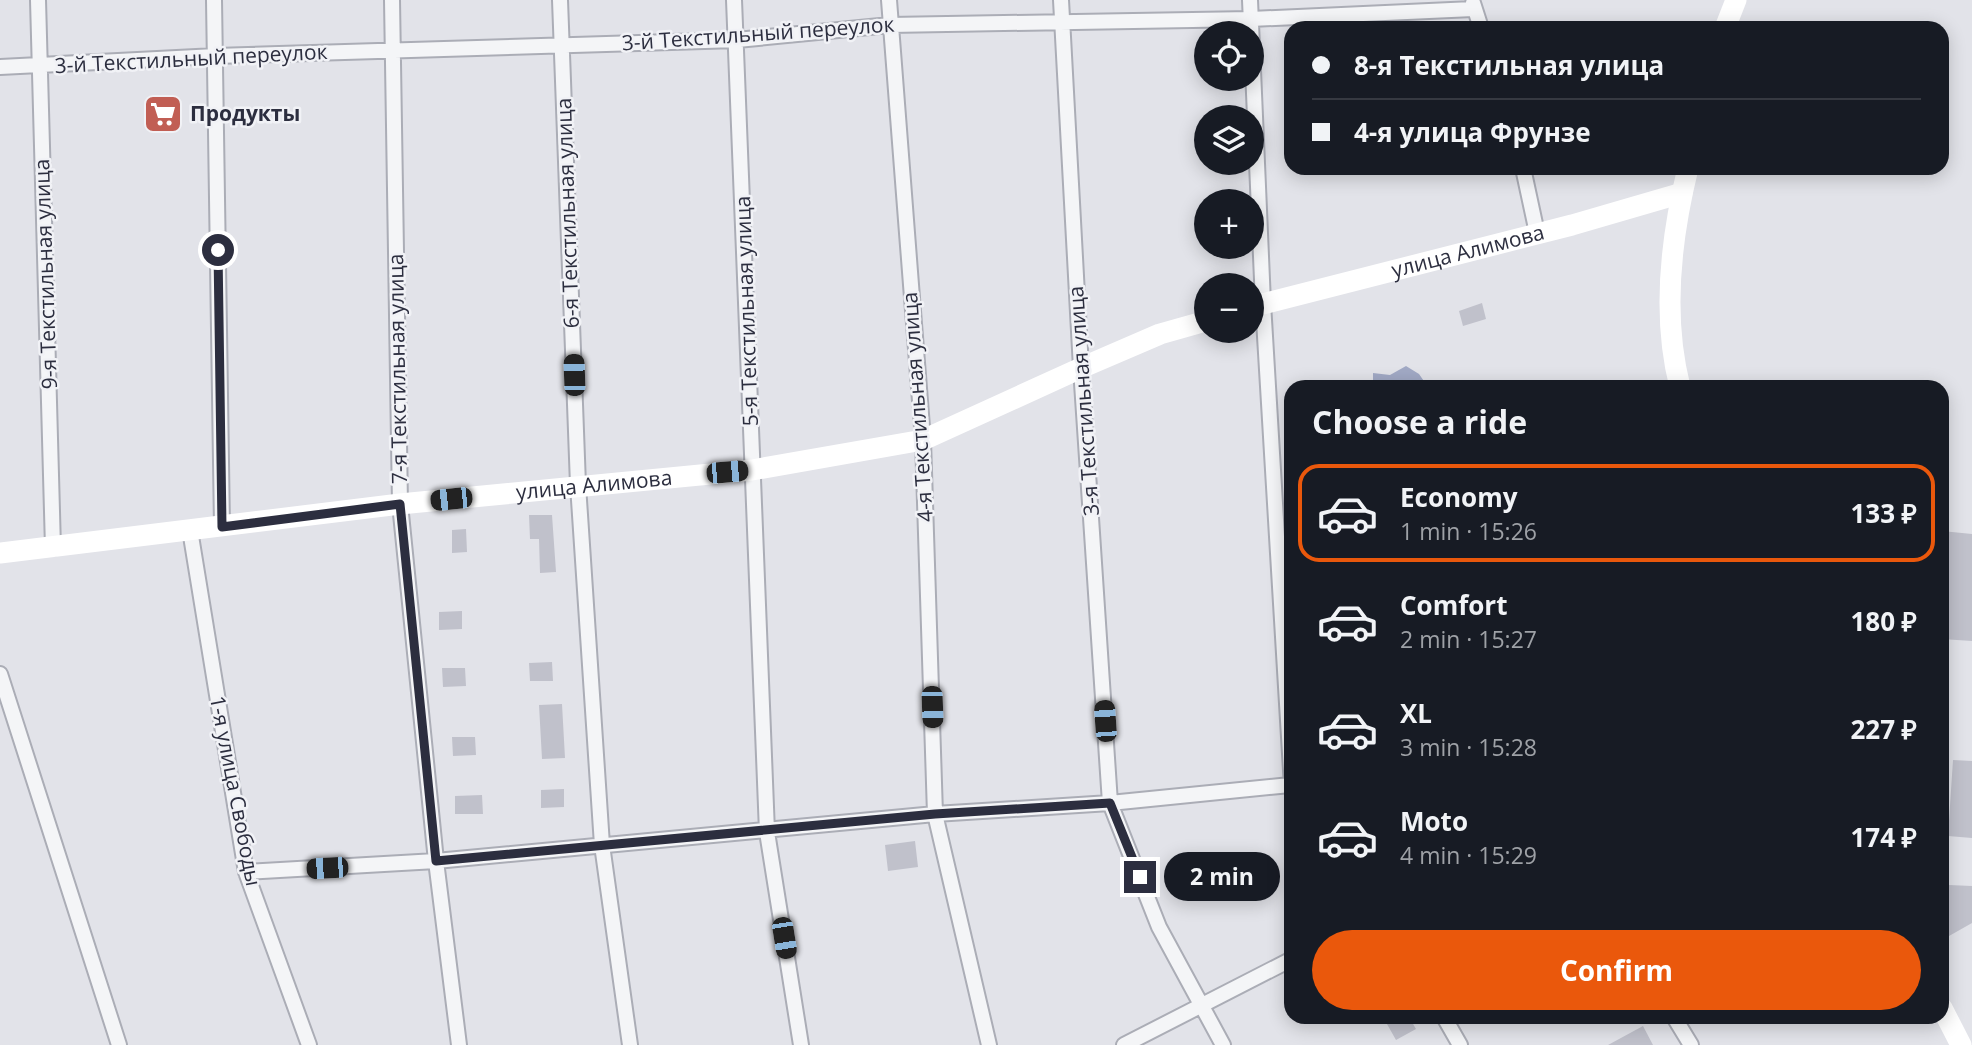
<!DOCTYPE html>
<meta charset="utf-8">
<style>
body{margin:0;font-family:"Open Sans",sans-serif;background:#20242c;color:#f1f3f6;height:100vh;display:flex;flex-direction:column;font-size:26px;white-space:nowrap}
*{box-sizing:border-box;margin:0}
p{font-size:23px;color:#9ea1a6}
.icon{flex:none;width:38px;height:38px;fill:none;stroke:currentColor;stroke-width:2;stroke-linecap:round;stroke-linejoin:round}
.map{position:relative;flex:1;overflow:hidden}
.details{position:absolute;left:1284px;top:380px;width:665px;height:644px;display:flex;flex-direction:column;background:#171b24;border-radius:21px;box-shadow:0 4px 18px #0003}
.details>*{flex:none}
.banner{position:absolute;left:1284px;top:21px;width:665px;height:154px;border-radius:21px;box-shadow:0 4px 18px #0003;display:grid;align-content:center;height:154px;padding:0 28px;background:#171b24}
.buttons{position:absolute;left:1194px;top:21px;display:grid;gap:14px}
.buttons a{display:grid;place-items:center;width:70px;height:70px;border-radius:50%;background:#171b24;box-shadow:0 4px 18px #0003;font-size:35px}
.end{position:absolute;width:32px;height:32px;margin:-16px;border:9px solid #2c2e3f;background:#fff;box-shadow:0 0 0 4px #fff}
.from{border-radius:50%}
.bubble{position:absolute;height:49px;border-radius:24px;background:#171b24;box-shadow:0 4px 18px #0003;font-size:23px;font-weight:700;line-height:49px;text-align:center}
.car{position:absolute;width:21px;height:42px;margin:-21px -10px;border-radius:9px;box-shadow:0 0 5px 2px #0007;background:linear-gradient(#222 24%,#8ab4d8 0 40%,#222 0 76%,#8ab4d8 0 86%,#222 0)}
.banner b{display:flex;align-items:center;gap:24px;height:66px;font-size:26px}
.banner b+b{border-top:2px solid #363941}
.banner i{width:18px;height:18px;background:#f1f3f6}
ul{padding:0;list-style:none}
li{display:flex;align-items:center;gap:21px;height:98px;margin:0 14px 10px;padding:0 14px;border:4px solid transparent;border-radius:21px}
li div{flex:1}
li b{display:block;font-size:26px}
li em{font-style:normal;font-weight:700}
li.selected{border-color:#ea580c}
li>.icon{width:63px;height:63px;stroke-width:1.5}
h2{padding:0 28px;font-size:32px;line-height:84px}
.action{display:flex;gap:14px;margin-top:auto;padding:14px 28px}
.action a{flex:1;height:80px;border-radius:42px;background:#ea580c;color:#fff;font-size:28px;font-weight:700;line-height:80px;text-align:center}
.map>svg:first-child{display:block}
</style>
<div class="map">
<svg width="1972" height="1045" viewBox="0 0 1972 1045">
<rect width="100%" height="100%" fill="#e2e3e9"/>
<path fill="#a1a9c5" d="M1406,366L1419,374L1428,387H1373V373L1390,375Z"/>
<path fill="#c0c1cb" d="M1482,303L1486,319L1463,326L1459,311Z
M529,515H552L556,572L540,573L539,539H530Z
M466,529L467,552L452,553V530Z
M1942,531L1972,534V641L1942,639Z
M462,611V629L439,630V612Z
M552,662L553,681H530L529,663Z
M442,668H465L466,686L443,687Z
M562,704L565,758L542,759L539,705Z
M452,737H475L476,755L453,756Z
M1953,760L1972,761V838L1948,836Z
M564,789V807L541,808V790Z
M482,795L483,814H455V796Z
M915,841L918,867L888,871L885,845Z
M1949,885L1972,886V923L1942,940V888Z
M1383,1017H1409L1416,1029L1396,1040Z
M1643,1026L1653,1045H1608Z"/>
<g fill="none" stroke-linecap="round" stroke-linejoin="round">
<defs>
<path id="street" d="M38,0L53,548
M214,0L222,527
M392,0L400,504L436,861L459,1045
M560,0L578,485L602,845L630,1045
M734,0L767,832L801,1045
M889,0L923,440L935,814L989,1045
M1061,0L1081,368L1110,803L1159,927L1223,1045
M1250,0L1263,303L1292,787
M1473,3L1481,28
M0,67L216,56L737,40L890,25L1251,19L1473,9
M1523,168L1537,233
M190,530L246,872L309,1045
M0,674L119,1045
M246,872L436,861L935,814L1110,803L1290,785
M1444,1017L1460,1045
M1674,1017L1691,1045
M1124,1045L1292,959"/>
</defs>
<use href="#street" stroke="#abadb6" stroke-width="18"/>
<use href="#street" stroke="#f4f5f7" stroke-width="14"/>
<g stroke="#fff" stroke-width="21">
<path d="M1725,28L1736,0"/>
<path id="s1" d="M1251,307L1572,225L1682,193"/>
<path d="M1680,387C1662,317 1671,237 1688,168"/>
<path id="s2" d="M0,553L400,504L752,470L923,440L1081,368L1160,334L1206,321"/>
<path d="M1942,1008L1961,1045"/>
</g>
</g>
<g fill="none" stroke-linecap="round" stroke-linejoin="round">
<path stroke="#2c2e3f" stroke-width="9" d="M218,250L222,527L400,504L436,861L935,814L1110,803L1140,877"/>
</g>
<defs>
<symbol id="supermarket-square" viewBox="-11 -11 22 22"><rect x="-9" y="-9" width="18" height="18" rx="4" fill="#c15e54" stroke="#f1f2f6"/><path d="M-6-5.5h2.5l.6 2H6L4.5 2H-2.5L-4.4-4H-6ZM-1.5 3.2a1.3 1.3 0 1 0 .1 0ZM3 3.2a1.3 1.3 0 1 0 .1 0Z" fill="#fff"/></symbol>
</defs>
<g fill-rule="evenodd">
<use href="#supermarket-square" x="141" y="92" width="44" height="44"/>
</g>
<g text-anchor="middle" stroke-width="5" stroke-linejoin="round" paint-order="stroke">
<g font-size="21" fill="#2c2e3f" stroke="#f1f2f6">
<text transform="translate(758 34) rotate(-4)" y="7">3-й Текстильный переулок</text>
<text transform="translate(191 59) rotate(-3)" y="7">3-й Текстильный переулок</text>
<text transform="translate(568 213) rotate(-92)" y="7">6-я Текстильная улица</text>
<text dy="7" stroke="none"><textPath href="#s1" startOffset="224">улица Алимова</textPath></text>
<text transform="translate(46 274) rotate(-92)" y="7">9-я Текстильная улица</text>
<text transform="translate(747 311) rotate(-92)" y="7">5-я Текстильная улица</text>
<text transform="translate(398 369) rotate(-91)" y="7">7-я Текстильная улица</text>
<text transform="translate(1084 401) rotate(-94)" y="7">3-я Текстильная улица</text>
<text transform="translate(918 407) rotate(-94)" y="7">4-я Текстильная улица</text>
<text dy="7" stroke="none"><textPath href="#s2" startOffset="598">улица Алимова</textPath></text>
<text transform="translate(235 791) rotate(79)" y="7">1-я улица Свободы</text>
</g>
<g font-size="21" font-weight="bold" fill="#2c2e3f" stroke="#f1f2f6" text-anchor="start">
<text x="190" y="121">Продукты</text>
</g>
</g>
</svg>
<div class="buttons">
<a><svg class="icon" aria-label="locate" viewBox="0 0 24 24"><circle cx="12" cy="12" r="6"/><path d="M12 2v4M12 18v4M2 12h4M18 12h4"/></svg></a>
<a><svg class="icon" aria-label="layers" viewBox="0 0 24 24"><path d="M12 4l9 5-9 5-9-5zM3 14l9 5 9-5"/></svg></a>
<a>+</a>
<a>−</a>
</div>
<i class="end from" style="left:218px;top:250px"></i>
<i class="end" style="left:1140px;top:877px"></i>
<div class="bubble" style="left:1164px;top:852px;width:116px">2 min</div>
<i class="car" style="left:574px;top:375px;rotate:358deg"></i>
<i class="car" style="left:727px;top:472px;rotate:85deg"></i>
<i class="car" style="left:451px;top:499px;rotate:264deg"></i>
<i class="car" style="left:932px;top:707px;rotate:178deg"></i>
<i class="car" style="left:1105px;top:721px;rotate:356deg"></i>
<i class="car" style="left:327px;top:868px;rotate:267deg"></i>
<i class="car" style="left:784px;top:938px;rotate:171deg"></i>
<div class="banner">
<b><i class="from"></i>8-я Текстильная улица</b>
<b><i></i>4-я улица Фрунзе</b>
</div>
<section class="details">
<h2>Choose a ride</h2>
<ul>
<li class="selected"><svg class="icon" aria-label="car" viewBox="0 0 24 24"><path d="M5 17H2v-5l4-1 3-4h7l3 4 3 1v5h-3M9 17h6M6 11h13"/><circle cx="7" cy="17" r="2"/><circle cx="17" cy="17" r="2"/></svg><div><b>Economy</b><p>1 min · 15:26</p></div><em>133 ₽</em></li>
<li><svg class="icon" aria-label="car" viewBox="0 0 24 24"><path d="M5 17H2v-5l4-1 3-4h7l3 4 3 1v5h-3M9 17h6M6 11h13"/><circle cx="7" cy="17" r="2"/><circle cx="17" cy="17" r="2"/></svg><div><b>Comfort</b><p>2 min · 15:27</p></div><em>180 ₽</em></li>
<li><svg class="icon" aria-label="car" viewBox="0 0 24 24"><path d="M5 17H2v-5l4-1 3-4h7l3 4 3 1v5h-3M9 17h6M6 11h13"/><circle cx="7" cy="17" r="2"/><circle cx="17" cy="17" r="2"/></svg><div><b>XL</b><p>3 min · 15:28</p></div><em>227 ₽</em></li>
<li><svg class="icon" aria-label="car" viewBox="0 0 24 24"><path d="M5 17H2v-5l4-1 3-4h7l3 4 3 1v5h-3M9 17h6M6 11h13"/><circle cx="7" cy="17" r="2"/><circle cx="17" cy="17" r="2"/></svg><div><b>Moto</b><p>4 min · 15:29</p></div><em>174 ₽</em></li>
</ul>
<div class="action"><a>Confirm</a></div>
</section>
</div>
